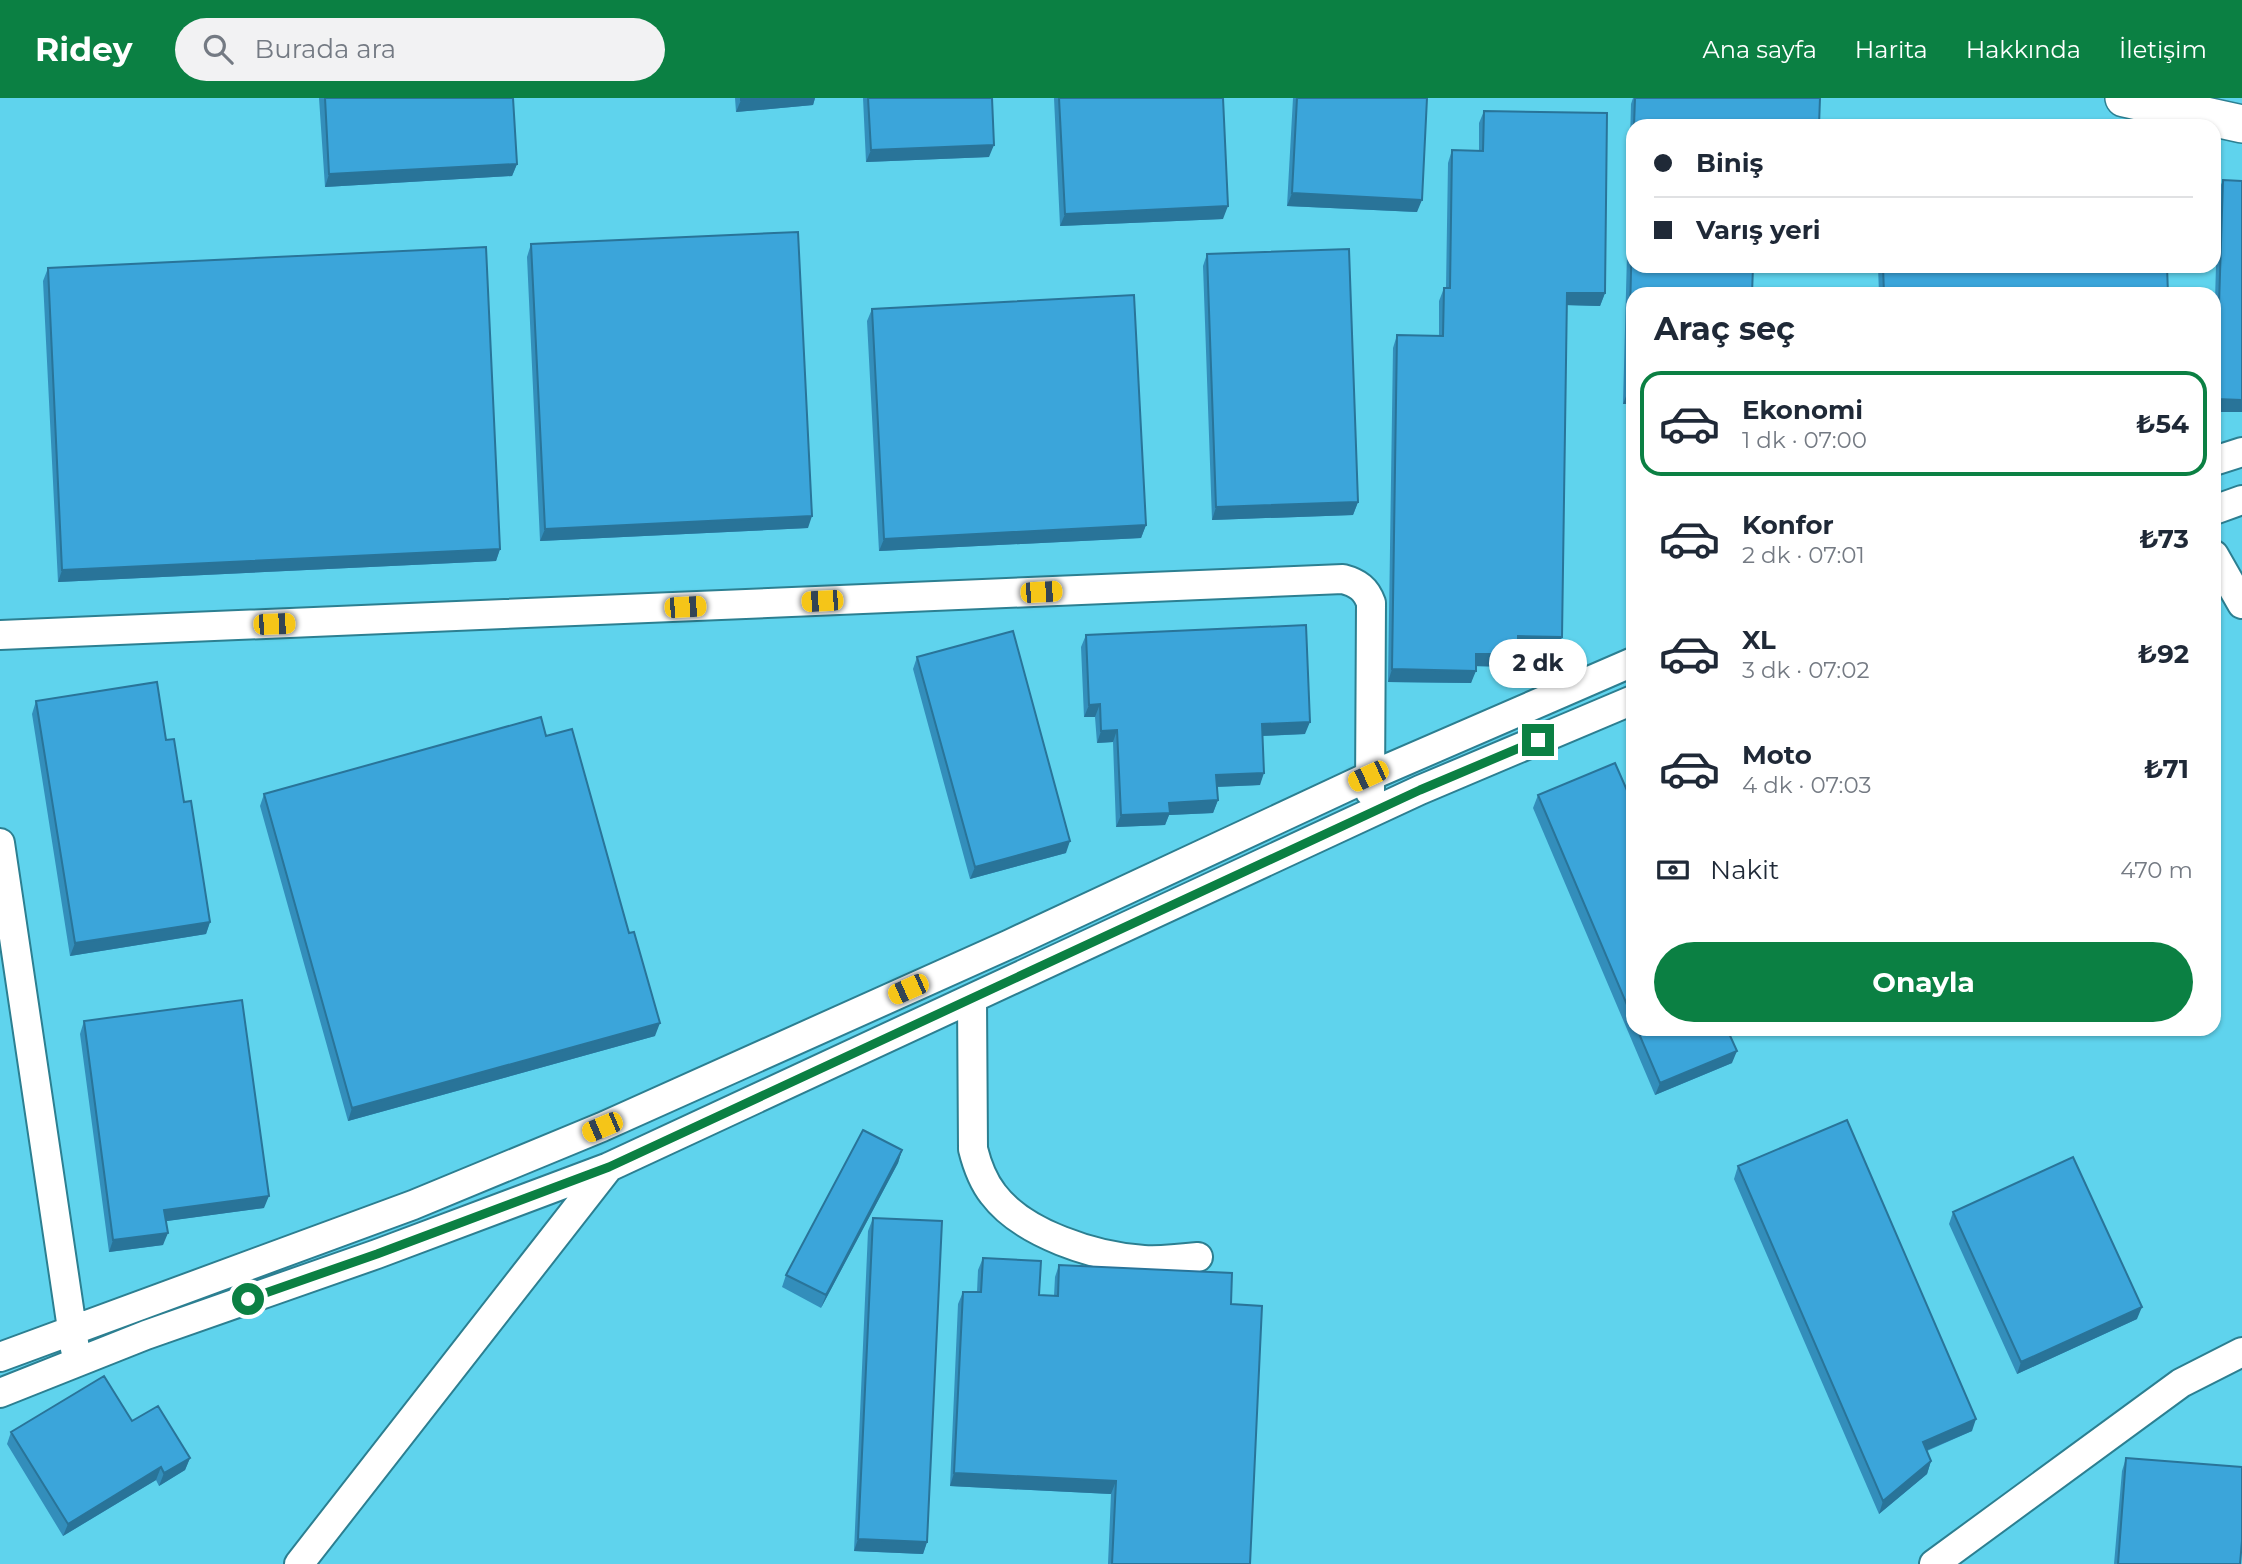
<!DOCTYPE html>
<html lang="tr">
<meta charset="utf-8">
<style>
body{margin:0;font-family:Montserrat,sans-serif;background:#f2f2f3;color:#1f2937;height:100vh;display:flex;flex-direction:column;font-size:26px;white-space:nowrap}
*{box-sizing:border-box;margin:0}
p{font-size:23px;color:#747a83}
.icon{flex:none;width:38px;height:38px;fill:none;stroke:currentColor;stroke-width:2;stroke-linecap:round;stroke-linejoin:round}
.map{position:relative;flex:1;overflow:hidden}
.drawer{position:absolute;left:1626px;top:189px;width:595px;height:749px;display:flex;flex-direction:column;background:#fff;border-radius:21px;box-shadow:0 2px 5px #0004}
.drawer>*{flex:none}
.guide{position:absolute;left:1626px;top:21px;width:595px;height:154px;border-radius:21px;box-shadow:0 2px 5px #0004;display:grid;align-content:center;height:154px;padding:0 28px;background:#fff}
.end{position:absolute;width:32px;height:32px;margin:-16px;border:9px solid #0b8043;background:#fff;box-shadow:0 0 0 4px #fff}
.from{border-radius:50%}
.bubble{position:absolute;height:49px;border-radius:24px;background:#fff;box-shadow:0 2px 5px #0004;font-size:23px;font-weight:700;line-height:49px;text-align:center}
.car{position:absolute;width:21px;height:42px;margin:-21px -10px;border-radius:9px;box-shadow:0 0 5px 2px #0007;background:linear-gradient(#f5c518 24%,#345 0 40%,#f5c518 0 76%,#345 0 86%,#f5c518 0)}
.guide b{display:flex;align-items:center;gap:24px;height:66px;font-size:26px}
.guide b+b{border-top:2px solid #e0e1e3}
.guide i{width:18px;height:18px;background:#1f2937}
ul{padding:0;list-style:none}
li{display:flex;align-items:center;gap:21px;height:105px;margin:0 14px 10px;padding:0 14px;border:4px solid transparent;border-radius:21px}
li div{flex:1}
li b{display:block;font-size:26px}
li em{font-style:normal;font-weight:700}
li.current{border-color:#0b8043}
li>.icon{width:63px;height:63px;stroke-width:1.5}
h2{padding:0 28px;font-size:32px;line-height:84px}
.pay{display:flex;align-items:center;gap:18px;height:77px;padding:0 28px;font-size:26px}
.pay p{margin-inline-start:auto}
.button{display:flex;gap:14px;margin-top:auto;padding:14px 28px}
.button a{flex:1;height:80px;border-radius:42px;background:#0b8043;color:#fff;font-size:28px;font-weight:700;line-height:80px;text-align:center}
header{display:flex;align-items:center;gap:42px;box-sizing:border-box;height:98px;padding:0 35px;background:#0b8043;color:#fff}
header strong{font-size:33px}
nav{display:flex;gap:38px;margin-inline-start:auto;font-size:24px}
.search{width:490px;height:63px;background:#f2f2f3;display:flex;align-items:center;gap:18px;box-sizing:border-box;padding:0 24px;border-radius:38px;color:#747a83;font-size:26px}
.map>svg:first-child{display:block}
</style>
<header>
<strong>Ridey</strong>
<div class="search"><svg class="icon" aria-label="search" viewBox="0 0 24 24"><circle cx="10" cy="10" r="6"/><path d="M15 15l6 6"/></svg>Burada ara</div>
<nav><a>Ana sayfa</a><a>Harita</a><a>Hakkında</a><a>İletişim</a></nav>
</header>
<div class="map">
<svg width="2242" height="1466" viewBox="0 0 2242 1466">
<rect width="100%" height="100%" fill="#77e0f8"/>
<path fill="#5fd3ed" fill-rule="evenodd" d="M0,0H2242V1466H0ZM1633,28H2214V168H1633ZM1633,196H2214V931H1633Z"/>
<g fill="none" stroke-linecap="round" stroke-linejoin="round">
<defs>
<path id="minor" d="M2214,363L2242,354
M2214,412L2242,402
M2214,457L2242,506
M0,537L1343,481C1358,485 1366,491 1371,505L1370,694
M0,745L75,1251
M972,902L973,1051C977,1067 982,1082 993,1096C1023,1136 1095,1159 1144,1162C1162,1163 1180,1161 1198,1159
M0,1259L413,1107L602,1029L1010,846L1368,679L1633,564
M0,1295L146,1237L377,1156L609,1069L1420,692L1633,602
M299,1466L609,1069
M1934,1466L2181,1285L2242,1254"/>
<path id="major" d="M2124,0L2242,26"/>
</defs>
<use href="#minor" stroke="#2c7f91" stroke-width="32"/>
<use href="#major" stroke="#2c7f91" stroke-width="40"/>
<use href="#minor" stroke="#fff" stroke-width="28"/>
<use href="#major" stroke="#fff" stroke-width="37"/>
</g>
<path fill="#338ebb" d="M319,0H513L517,66L512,78L325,89Z
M735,0H815L813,7L736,14Z
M863,0H992L989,59L866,64Z
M1054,0H1223V121L1060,128Z
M1293,0H1427L1417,114L1287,108Z
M1633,0H1820L1819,28H1633V306H1623L1631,6Z
M1484,13L1605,195L1600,208L1567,207L1558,552L1518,551V556L1513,569L1476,568L1471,585L1388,584L1393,250L1397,237L1439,238V203L1444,190H1446L1448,65L1452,52H1479V25Z
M2223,82L2242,314H2214V240L2218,94Z
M531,146L808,430L540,443L527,159Z
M1207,156L1358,404L1353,417L1212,422L1203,168Z
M1878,168H2167L2168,196H1879Z
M48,170L500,451L496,463L58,484L43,183Z
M872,211L1146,427L1141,440L879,453L867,223Z
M1086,537L1305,636L1263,638L1260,687L1217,689L1218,702L1213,715L1169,717L1165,727L1116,729L1113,644L1097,645L1095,619H1084L1081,549Z
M917,559L1066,755L970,781L913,571Z
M36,603L166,642L210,824L206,836L70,858L32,616Z
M546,638L655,938L348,1023L260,708L264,696Z
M1538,697L1633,706V931H1727L1732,965L1655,997L1533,710Z
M84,923L264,1110L166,1123L163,1147L109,1154L80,936Z
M902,1052L898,1065L821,1210L782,1189L786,1177Z
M1738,1068L1972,1333L1927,1353L1931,1363L1927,1376L1879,1416L1734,1081Z
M1953,1114L2137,1221L2017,1276L1949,1126Z
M873,1120L927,1444L923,1456L854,1453L868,1133Z
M983,1160L1039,1197L1054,1198L1055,1179L1059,1167L1231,1206L1250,1466H1108L1111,1396L950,1388L958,1206L963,1194H977L978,1172Z
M132,1323L190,1360L185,1372L159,1388L156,1382L63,1438L7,1346L11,1334Z
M2126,1360L2240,1466H2114L2122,1373Z"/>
<path fill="#297499" d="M759,0H815L813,7L736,14L741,2Z
M994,47L989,59L866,64L871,52Z
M517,66L512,78L325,89L329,76Z
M1292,95L1422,102L1417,114L1287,108Z
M1228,108L1223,121L1060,128L1065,116Z
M1567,195H1605L1600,208L1563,207Z
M1628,293H1633V306H1623Z
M2216,301L2242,302V314H2214V307Z
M1358,404L1353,417L1212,422L1216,409Z
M812,418L808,430L540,443L545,431Z
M1146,427L1141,440L879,453L884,441Z
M500,451L496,463L58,484L62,472Z
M1518,538L1562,539L1558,552L1513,551Z
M1476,556H1518L1513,569L1471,568Z
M1392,571L1476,573L1471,585L1388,584Z
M1100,606L1095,619H1084L1089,607Z
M1310,624L1305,636L1258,638L1262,626Z
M1117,632L1113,644L1097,645L1101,633Z
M1264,675L1260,687L1212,689L1216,677Z
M1218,702L1213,715L1169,717L1165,727L1116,729L1121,717L1169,705Z
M1070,743L1066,755L970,781L975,769Z
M210,824L206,836L70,858L75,845Z
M660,925L655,938L348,1023L352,1010Z
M1737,953L1732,965L1655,997L1660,985Z
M902,1052L898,1065L821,1210L826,1197Z
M269,1098L264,1110L160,1124L164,1112Z
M168,1135L163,1147L109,1154L113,1142Z
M2142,1209L2137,1221L2017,1276L2021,1264Z
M1976,1321L1972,1333L1918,1356L1923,1344Z
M190,1360L185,1372L159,1388L164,1375Z
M1931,1363L1927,1376L1879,1416L1883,1403Z
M161,1369L156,1382L63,1438L68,1426Z
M954,1375L1116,1383L1111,1396L950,1388Z
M858,1441L927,1444L923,1456L854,1453Z"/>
<path fill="#3ba5da" stroke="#297499" stroke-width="2" d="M325,0H513L517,66L329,76Z
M741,0H759L741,2Z
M868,0H992L994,47L871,52Z
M1059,0H1223L1228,108L1065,116Z
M1297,0H1427L1422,102L1292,95Z
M1635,0H1820L1819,28H1634Z
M1484,13L1607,15L1605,195H1567L1562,539L1518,538V556H1476V573L1392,571L1397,237L1443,238L1444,190H1450L1452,52L1483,53Z
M2223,82L2242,83V302L2216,301Z
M1633,96V168H1753L1752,196H1633V293H1628Z
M798,134L812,418L545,431L531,146Z
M486,149L500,451L62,472L48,170Z
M1349,151L1358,404L1216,409L1207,156Z
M1883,168H2167L2168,196H1884Z
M1134,197L1146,427L884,441L872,211Z
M1306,527L1310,624L1262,626L1264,675L1216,677L1218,702L1169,705L1170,715L1121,717L1117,632L1101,633L1100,606L1089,607L1086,537Z
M1013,533L1070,743L975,769L917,559Z
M157,584L166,642L174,641L184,704L191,703L210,824L75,845L36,603Z
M541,619L546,638L572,631L629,835L634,834L660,925L352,1010L264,696Z
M1615,665L1633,706V921L1538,697Z
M242,902L269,1098L164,1112L168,1135L113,1142L84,923Z
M1637,931H1727L1737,953L1660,985Z
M1847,1022L1976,1321L1923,1344L1931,1363L1883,1403L1738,1068Z
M863,1032L902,1052L826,1197L786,1177Z
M2073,1059L2142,1209L2021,1264L1953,1114Z
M873,1120L942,1123L927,1444L858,1441Z
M983,1160L1041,1163L1039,1197L1058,1198L1059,1167L1232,1175L1231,1206L1262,1208L1250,1466H1112L1116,1383L954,1375L963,1194H981Z
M104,1278L132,1323L158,1308L190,1360L164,1375L161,1369L68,1426L11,1334Z
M2126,1360L2242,1369V1443L2240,1466H2118Z"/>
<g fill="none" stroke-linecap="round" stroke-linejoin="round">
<path stroke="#0b8043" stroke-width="9" d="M248,1201L377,1156L609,1069L1420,692L1538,642"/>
</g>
</svg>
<i class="end from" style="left:248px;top:1201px"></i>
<i class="end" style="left:1538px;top:642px"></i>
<div class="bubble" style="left:1489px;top:541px;width:98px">2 dk</div>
<i class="car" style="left:1041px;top:494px;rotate:87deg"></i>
<i class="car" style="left:822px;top:503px;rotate:267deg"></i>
<i class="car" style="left:685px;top:509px;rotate:87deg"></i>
<i class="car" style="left:274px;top:526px;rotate:88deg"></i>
<i class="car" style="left:1368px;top:678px;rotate:245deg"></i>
<i class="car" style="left:908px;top:891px;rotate:246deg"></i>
<i class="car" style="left:602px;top:1029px;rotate:247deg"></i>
<div class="guide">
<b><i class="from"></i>Biniş</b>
<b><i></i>Varış yeri</b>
</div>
<section class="drawer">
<h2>Araç seç</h2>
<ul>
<li class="current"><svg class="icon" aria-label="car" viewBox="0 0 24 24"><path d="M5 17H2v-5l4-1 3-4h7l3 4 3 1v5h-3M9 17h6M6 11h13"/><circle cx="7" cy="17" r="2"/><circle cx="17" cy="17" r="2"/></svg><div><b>Ekonomi</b><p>1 dk · 07:00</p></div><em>₺54</em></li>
<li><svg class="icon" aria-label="car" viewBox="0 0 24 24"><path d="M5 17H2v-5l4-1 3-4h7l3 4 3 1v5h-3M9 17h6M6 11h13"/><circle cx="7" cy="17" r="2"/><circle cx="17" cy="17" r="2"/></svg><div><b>Konfor</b><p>2 dk · 07:01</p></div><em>₺73</em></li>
<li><svg class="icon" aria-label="car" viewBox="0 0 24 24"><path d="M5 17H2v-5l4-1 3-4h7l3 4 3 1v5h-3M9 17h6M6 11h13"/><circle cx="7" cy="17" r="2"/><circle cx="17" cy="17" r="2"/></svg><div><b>XL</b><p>3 dk · 07:02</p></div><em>₺92</em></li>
<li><svg class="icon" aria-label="car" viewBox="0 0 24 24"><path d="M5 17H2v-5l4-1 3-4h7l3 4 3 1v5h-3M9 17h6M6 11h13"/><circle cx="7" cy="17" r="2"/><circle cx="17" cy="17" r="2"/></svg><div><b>Moto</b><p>4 dk · 07:03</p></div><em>₺71</em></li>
</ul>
<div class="pay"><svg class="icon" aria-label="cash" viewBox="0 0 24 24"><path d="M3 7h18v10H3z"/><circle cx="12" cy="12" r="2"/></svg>Nakit<p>470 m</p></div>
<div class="button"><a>Onayla</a></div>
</section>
</div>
